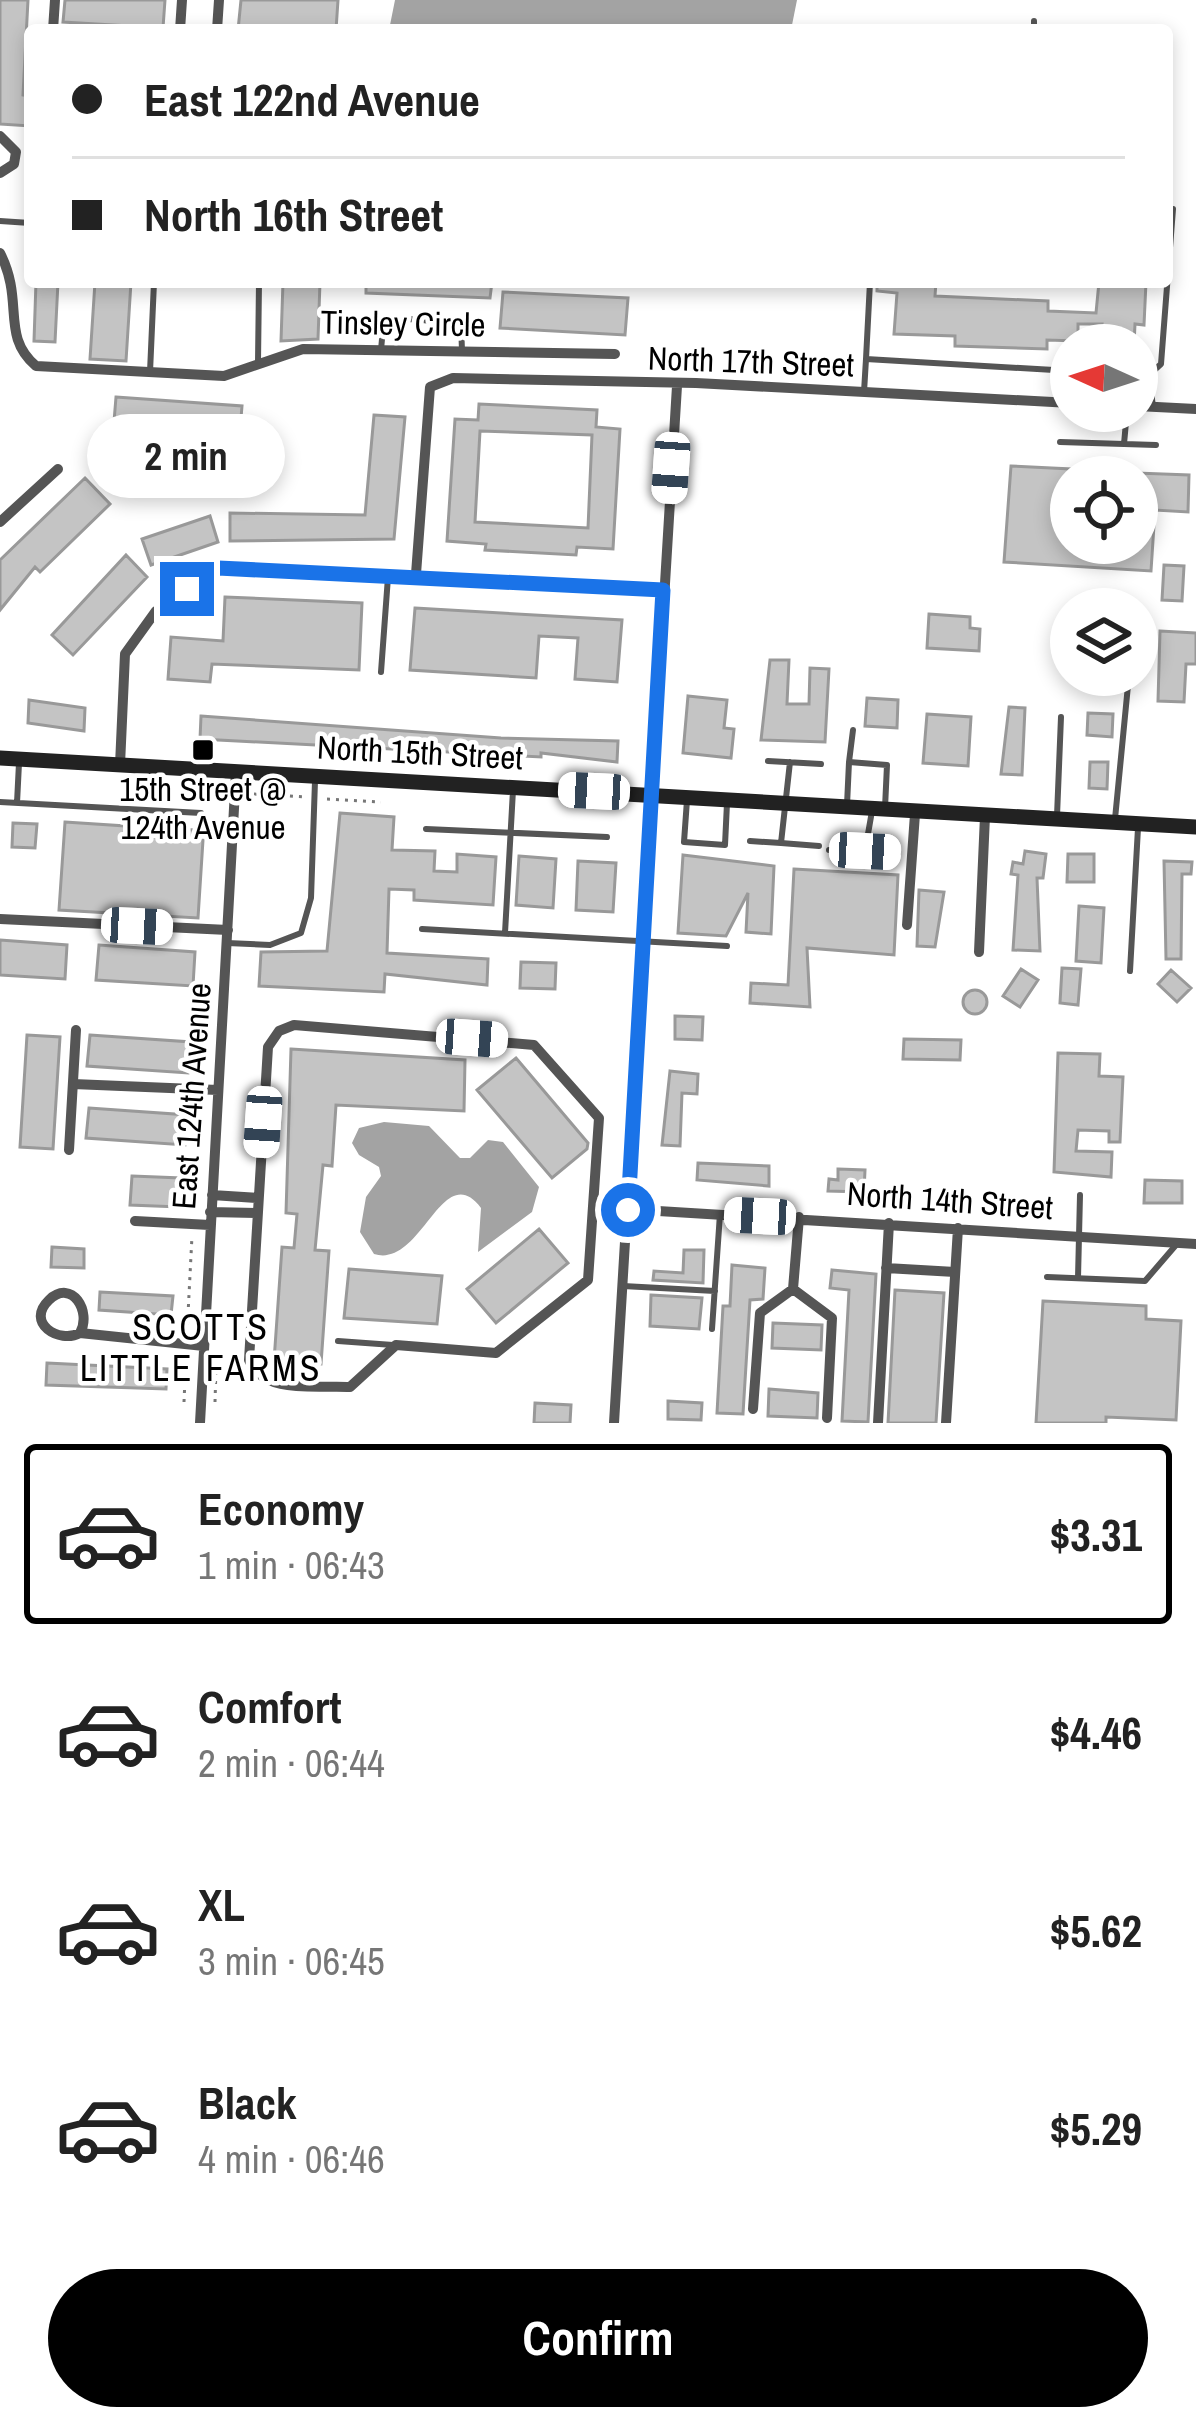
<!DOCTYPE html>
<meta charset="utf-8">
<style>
body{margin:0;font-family:"Archivo Narrow",sans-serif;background:#f6f6f6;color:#222;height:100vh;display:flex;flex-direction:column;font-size:45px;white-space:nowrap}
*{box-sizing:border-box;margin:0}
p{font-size:39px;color:#767676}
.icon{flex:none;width:66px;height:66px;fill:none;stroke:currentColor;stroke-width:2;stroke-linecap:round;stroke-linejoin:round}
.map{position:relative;height:1423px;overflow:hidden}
.details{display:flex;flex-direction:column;background:#fff;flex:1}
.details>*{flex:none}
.banner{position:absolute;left:24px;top:24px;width:1149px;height:264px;border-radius:12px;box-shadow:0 6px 18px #0003;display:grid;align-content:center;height:264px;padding:0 48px;background:#fff}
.needle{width:78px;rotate:273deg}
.tools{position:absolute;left:1050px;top:324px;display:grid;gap:24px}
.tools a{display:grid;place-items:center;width:108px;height:108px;border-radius:50%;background:#fff;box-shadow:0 6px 18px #0003;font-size:60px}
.end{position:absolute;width:54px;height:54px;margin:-27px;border:15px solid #1a73e8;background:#fff;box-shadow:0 0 0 6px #fff}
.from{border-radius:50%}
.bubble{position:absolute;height:84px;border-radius:42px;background:#fff;box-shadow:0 6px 18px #0003;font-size:39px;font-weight:700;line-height:84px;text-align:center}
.car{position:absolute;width:36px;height:72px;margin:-36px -18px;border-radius:15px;box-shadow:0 0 9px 3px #0007;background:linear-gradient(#fff 24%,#345 0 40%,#fff 0 76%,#345 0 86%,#fff 0)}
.banner b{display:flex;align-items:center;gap:42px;height:114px;font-size:45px}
.banner b+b{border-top:3px solid #e0e0e0}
.banner i{width:30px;height:30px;background:#222}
ul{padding:21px 0 0;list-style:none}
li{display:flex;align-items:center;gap:36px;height:180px;margin:0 24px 18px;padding:0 24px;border:6px solid transparent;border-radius:12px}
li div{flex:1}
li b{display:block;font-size:45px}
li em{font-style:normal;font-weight:700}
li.current{border-color:#000}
li>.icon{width:108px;height:108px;stroke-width:1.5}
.cta{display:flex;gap:24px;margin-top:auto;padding:24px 48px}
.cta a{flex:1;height:138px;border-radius:72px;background:#000;color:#fff;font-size:48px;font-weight:700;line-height:138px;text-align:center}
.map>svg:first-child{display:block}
</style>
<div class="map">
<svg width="1196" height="1423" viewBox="0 0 1196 1423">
<rect width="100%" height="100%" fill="#fff"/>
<path fill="#a3a3a3" d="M395,0H797L791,30H389Z
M384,1122L429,1126L460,1158H470L488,1140L503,1142L539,1187L532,1212L478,1252L481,1208C442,1157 422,1269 374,1254L360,1232L366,1197L381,1176L379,1167L359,1155L352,1143L359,1128Z"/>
<path fill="#c4c4c4" stroke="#999" stroke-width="3" fill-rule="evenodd" d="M0,0H28L23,95L30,96V126L0,124Z
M65,0H165L163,28L63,22Z
M241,0H338L336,30H238Z
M36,282H58L55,342L34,341Z
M95,282H131L126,361L90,359Z
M283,282H320L318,339L281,341Z
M366,282H492L490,298L366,293Z
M877,282H936L935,296L1048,301V311L1096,313L1099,282H1146L1144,325L1135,324L1134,345H1100L1102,324H1078V341L1047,340V349L955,346V336L894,334L897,293L877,291Z
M503,292L628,298L625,335L500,328Z
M116,397L242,406L239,442L113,434Z
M479,404L597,410L596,427L620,429L613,549L577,547L576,555L485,550L486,544L447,541L455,419L478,420ZM480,431L592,435L588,528L475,522Z
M374,415L405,417L394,539L230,541V513L365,515Z
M1011,466L1071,469V543H1137V473L1189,475L1188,512L1155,510L1151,571L1004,562Z
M85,478L110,504L40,572L35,567L0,610V560Z
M210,516L218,542L151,565L142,539Z
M126,555L147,577L73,655L52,635Z
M1164,565L1184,566L1182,601L1162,600Z
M225,597L362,603L359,670L212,664L210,682L168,679L171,637L223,641Z
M415,608L622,620L617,682L575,679L578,638L539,636L536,678L410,670Z
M929,614L970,617V628L980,629L979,651L927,648Z
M1160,631L1196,633V664H1186L1184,702L1158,701Z
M770,660H789L787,704H809L810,668L829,669L825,742L761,740Z
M688,696L727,700L724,728L734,729L731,758L683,753Z
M867,698L898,700L897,728L865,726Z
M29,700L85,708L84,731L28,723Z
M1009,707L1025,708L1022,775L1001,774Z
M1088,713L1113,714L1112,737L1087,735Z
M927,714L971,717L968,766L923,763Z
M201,716L501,738L618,741L617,762L541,753V757L200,739Z
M1090,762H1108L1107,789L1089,788Z
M340,813L394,817L392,850L435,851L434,871L457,872V854L496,857L493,905L414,900V890L389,889L387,953L488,959L487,985L385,974L384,992L259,986L261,952L327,951Z
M65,822L125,826L124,835L153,837L154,827L193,830V839L203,840L198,918L59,910Z
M13,823L37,824L35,848L12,847Z
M1025,851L1046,854L1043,878H1037L1040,951L1013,950L1018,875L1011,874L1013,862L1023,864Z
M1068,854H1094V882H1067Z
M683,855L774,866L771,934L746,932L748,893L726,936L678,933Z
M519,856L556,859L553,908L516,905Z
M578,861L616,863L613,912L576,910Z
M1164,861L1192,862L1191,874H1182L1181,959H1166Z
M794,869L898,875L894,955L807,948L810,1007L750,1003L751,983L788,985Z
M919,890L944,892L935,947L917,946Z
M1079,906L1104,908L1101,963L1076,961Z
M0,940L67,945L65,979L0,975Z
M99,945L195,952L193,986L96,980Z
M521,962L556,963L555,989L520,988Z
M1062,968L1081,969L1078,1005L1060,1003Z
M1021,969L1038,980L1020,1007L1003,996Z
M1171,970L1191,988L1177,1002L1158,984Z
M963 1002a12 12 0 1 1 24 0a12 12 0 1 1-24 0Z
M675,1016L703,1017L702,1040L675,1039Z
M27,1035L60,1037L53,1149L20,1147Z
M90,1035L191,1042L188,1073L87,1066Z
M904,1039L961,1040L960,1060L903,1059Z
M291,1049L465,1060L464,1111L336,1105L332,1166L323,1165L315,1250L329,1251L321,1364L274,1361L282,1247L294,1248L297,1214L286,1213Z
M1058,1053L1100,1054L1099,1076L1123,1077L1120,1142H1109V1131L1078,1130L1076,1151L1112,1152L1111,1177L1054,1172Z
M516,1058L588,1143L587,1149L552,1178L477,1090Z
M670,1071L698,1074L697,1094L682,1093L680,1146L662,1145Z
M89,1108L188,1115L185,1145L86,1138Z
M698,1163L769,1166V1186L697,1180Z
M838,1169L865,1170L864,1192L828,1191L829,1179L838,1180Z
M132,1176L181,1178L179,1207L130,1205Z
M1145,1180L1182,1181V1203H1144Z
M539,1229L568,1263L496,1323L467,1289Z
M52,1247L84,1249V1268L51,1267Z
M684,1250H704L703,1283L653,1280L654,1271L683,1273Z
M732,1265L765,1268L763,1299L750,1300L743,1414L717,1413L723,1306H730Z
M349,1269L442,1276L437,1324L344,1318Z
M832,1270L876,1274L868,1422L842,1421L849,1290L830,1288Z
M895,1290L944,1293L936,1423H888Z
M100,1292L173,1296L171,1315L99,1310Z
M651,1295L702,1298L699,1329L650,1326Z
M1043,1301L1146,1306V1319L1181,1321L1176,1420L1106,1417V1423H1036Z
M773,1323L822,1325L821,1350L772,1348Z
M47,1363L167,1369L166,1389L46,1385Z
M769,1389L818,1393L817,1418L768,1416Z
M668,1401L702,1403L701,1420L668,1419Z
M535,1403L571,1405L570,1423H534Z"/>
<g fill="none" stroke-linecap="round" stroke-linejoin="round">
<path stroke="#777" stroke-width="3" stroke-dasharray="3 6" stroke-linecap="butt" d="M254,794L306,797
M327,799L381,802
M187,1334L192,1236
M184,1402L186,1356
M215,1402L216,1368"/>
<path stroke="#555" stroke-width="6" d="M1034,30V21
M0,221L30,223
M870,282L866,359L1071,371
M381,350L383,328L394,318L461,323L462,351
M258,362L259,282
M150,372L154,282
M1137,375H1149
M1149,375L1161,364L1173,209H1167
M1149,375L1153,407
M864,392L866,359
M1060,442L1156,445
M1124,444L1127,411
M381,672L388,577
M768,761L821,764
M849,762L853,730
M687,800L684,842L725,845L727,803
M0,802L201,813
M17,803L19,763
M847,805L849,762L887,765L885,808
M1057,816L1061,717
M1115,819L1129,675
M426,829L607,837
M750,841L781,843L790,762
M781,843L819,846
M829,850L865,851L872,811
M865,851L898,853
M422,929L727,946
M505,933L513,790
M227,943L270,945L301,933L311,898L315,781
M1130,971L1138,828
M1047,1277L1145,1281L1176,1245
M1078,1278L1080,1195
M623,1286L715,1291
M712,1329L720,1214
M338,1341L393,1345"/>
<path stroke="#555" stroke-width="10" d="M53,30L55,0
M180,30L182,0
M217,30L219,0
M0,136L16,152L14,164L0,173
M0,253C25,302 0,335 36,366L224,376L303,349L615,354
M1137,406L1196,409
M0,522L58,469
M416,574L430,387L453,378L696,383L1071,403
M120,765L125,654L156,611L218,568L663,589
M0,919L228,930
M907,925L915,814
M979,952L985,816
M294,1025L534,1045L599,1118L588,1280L496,1353L396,1345L350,1387C315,1385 265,1395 249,1360L268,1047L279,1031Z
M73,1084L218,1090
M69,1150L76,1030
M212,1195L258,1198
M593,1207L1196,1244
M210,1212L257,1213
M135,1221L210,1225
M886,1268L955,1272
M793,1289L832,1318L827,1418
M80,1333C92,1312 72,1278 49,1300C25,1323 59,1344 80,1333L204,1346
M753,1409L760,1313L793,1289L799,1217
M200,1423L236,772
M614,1423L677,386
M878,1423L889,1223
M946,1423L958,1228"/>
<path stroke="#222" stroke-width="15" d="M0,758L1196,827"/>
</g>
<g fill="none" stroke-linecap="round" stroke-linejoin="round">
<path stroke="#1a73e8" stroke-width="15" d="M187,589L218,568L663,590L628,1210"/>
</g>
<rect fill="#000" stroke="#fff" stroke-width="4.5" x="191" y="738" width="24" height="24" rx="6"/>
<g text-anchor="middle" stroke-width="9" stroke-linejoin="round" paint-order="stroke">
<g font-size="33" fill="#000" stroke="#fff">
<text transform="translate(403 323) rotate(1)" y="12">Tinsley Circle</text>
<text transform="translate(751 361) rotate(2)" y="12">North 17th Street</text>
<text transform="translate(420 752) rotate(3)" y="12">North 15th Street</text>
<text transform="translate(191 1096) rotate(-86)" y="12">East 124th Avenue</text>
<text transform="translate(950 1200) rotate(4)" y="12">North 14th Street</text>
</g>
<g font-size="33" fill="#000" stroke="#fff">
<text x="203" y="801">15th Street @<tspan x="203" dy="38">124th Avenue</tspan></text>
</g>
<g font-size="36" letter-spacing="3" fill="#000" stroke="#fff">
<text x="201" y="1340">SCOTTS<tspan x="201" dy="41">LITTLE FARMS</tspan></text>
</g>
</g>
</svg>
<div class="tools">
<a><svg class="needle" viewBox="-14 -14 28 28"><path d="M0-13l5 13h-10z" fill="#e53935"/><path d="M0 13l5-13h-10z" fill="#767676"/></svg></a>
<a><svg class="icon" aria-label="locate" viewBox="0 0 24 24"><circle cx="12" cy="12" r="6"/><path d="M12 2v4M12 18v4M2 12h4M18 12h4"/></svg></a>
<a><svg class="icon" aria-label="layers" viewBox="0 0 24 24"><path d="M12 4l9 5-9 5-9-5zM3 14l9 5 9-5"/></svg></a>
</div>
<i class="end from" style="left:628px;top:1210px"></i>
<i class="end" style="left:187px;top:589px"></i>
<div class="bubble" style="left:87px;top:414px;width:198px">2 min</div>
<i class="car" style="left:671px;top:468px;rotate:184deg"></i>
<i class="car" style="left:594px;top:791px;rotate:273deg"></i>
<i class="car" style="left:865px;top:851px;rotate:93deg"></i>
<i class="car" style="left:137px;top:926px;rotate:93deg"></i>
<i class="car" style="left:472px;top:1038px;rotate:94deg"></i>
<i class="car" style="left:263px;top:1122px;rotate:184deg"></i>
<i class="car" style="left:760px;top:1216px;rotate:273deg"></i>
<div class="banner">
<b><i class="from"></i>East 122nd Avenue</b>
<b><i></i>North 16th Street</b>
</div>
</div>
<section class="details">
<ul>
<li class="current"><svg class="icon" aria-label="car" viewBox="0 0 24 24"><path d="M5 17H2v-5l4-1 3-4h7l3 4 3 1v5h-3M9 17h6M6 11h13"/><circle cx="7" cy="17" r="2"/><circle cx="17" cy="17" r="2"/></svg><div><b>Economy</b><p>1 min · 06:43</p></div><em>$3.31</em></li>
<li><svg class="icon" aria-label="car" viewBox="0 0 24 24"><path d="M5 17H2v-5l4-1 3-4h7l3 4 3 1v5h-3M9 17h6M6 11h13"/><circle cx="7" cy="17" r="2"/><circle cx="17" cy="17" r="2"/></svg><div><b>Comfort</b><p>2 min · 06:44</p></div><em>$4.46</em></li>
<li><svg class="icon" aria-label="car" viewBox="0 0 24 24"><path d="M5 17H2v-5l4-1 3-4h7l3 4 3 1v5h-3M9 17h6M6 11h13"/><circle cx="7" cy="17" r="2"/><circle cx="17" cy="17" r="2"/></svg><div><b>XL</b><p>3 min · 06:45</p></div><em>$5.62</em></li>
<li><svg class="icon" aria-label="car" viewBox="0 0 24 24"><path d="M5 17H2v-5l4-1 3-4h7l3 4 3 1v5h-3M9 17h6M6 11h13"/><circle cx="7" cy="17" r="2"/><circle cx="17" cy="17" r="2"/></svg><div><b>Black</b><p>4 min · 06:46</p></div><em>$5.29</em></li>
</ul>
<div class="cta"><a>Confirm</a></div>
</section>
